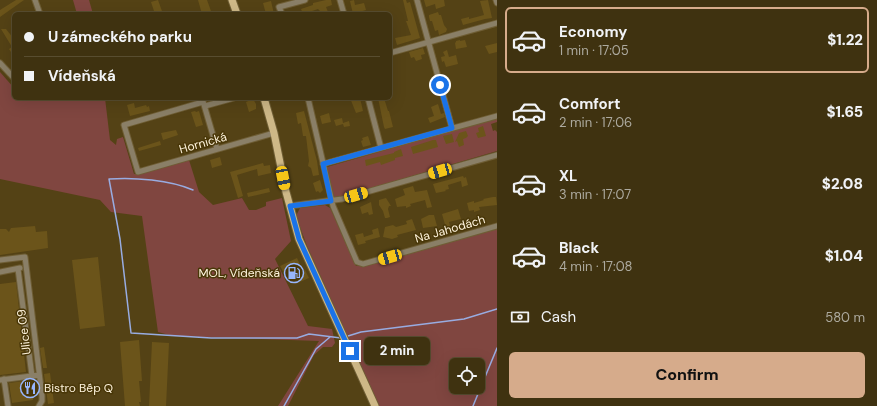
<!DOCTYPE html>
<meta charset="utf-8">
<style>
body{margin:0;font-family:"DM Sans",sans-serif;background:#4a3e1e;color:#f1f3f6;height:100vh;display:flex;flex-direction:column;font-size:15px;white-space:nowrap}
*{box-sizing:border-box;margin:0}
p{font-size:13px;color:#adaa9f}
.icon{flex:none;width:22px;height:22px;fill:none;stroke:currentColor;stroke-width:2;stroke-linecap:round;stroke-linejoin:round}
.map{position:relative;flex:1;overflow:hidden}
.panel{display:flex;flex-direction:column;background:#3f3210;width:380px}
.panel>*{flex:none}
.top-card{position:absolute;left:12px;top:12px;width:380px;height:88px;border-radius:6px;box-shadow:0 4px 16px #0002,0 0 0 1px #584d30;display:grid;align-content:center;height:88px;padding:0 12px;background:#3f3210}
.tools{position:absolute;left:449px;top:358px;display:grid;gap:8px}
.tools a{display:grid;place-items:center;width:36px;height:36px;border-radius:6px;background:#3f3210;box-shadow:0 4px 16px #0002,0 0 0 1px #584d30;font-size:20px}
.end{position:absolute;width:18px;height:18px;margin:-9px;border:5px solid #1a73e8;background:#fff;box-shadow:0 0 0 2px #fff}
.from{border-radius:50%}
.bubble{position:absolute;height:28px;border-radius:6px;background:#3f3210;box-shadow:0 4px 16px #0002,0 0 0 1px #584d30;font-size:13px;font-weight:800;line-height:28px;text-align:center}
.car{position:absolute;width:12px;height:24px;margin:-12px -6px;border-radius:5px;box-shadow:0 0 3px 1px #0007;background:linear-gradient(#f5c518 24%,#345 0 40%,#f5c518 0 76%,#345 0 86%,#f5c518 0)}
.top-card b{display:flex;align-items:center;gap:14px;height:38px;font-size:15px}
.top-card b+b{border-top:1px solid #584d30}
.top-card i{width:10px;height:10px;background:#f1f3f6}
ul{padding:7px 0 0;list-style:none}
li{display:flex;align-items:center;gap:12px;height:66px;margin:0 8px 6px;padding:0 4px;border:2px solid transparent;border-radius:6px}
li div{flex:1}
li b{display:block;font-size:15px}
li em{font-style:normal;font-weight:800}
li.active{border-color:#d6ab8b}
li>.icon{width:36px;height:36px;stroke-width:1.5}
.pay{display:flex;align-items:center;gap:10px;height:44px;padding:0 12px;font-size:15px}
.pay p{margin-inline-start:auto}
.action{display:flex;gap:8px;margin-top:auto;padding:8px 12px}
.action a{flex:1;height:46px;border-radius:6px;background:#d6ab8b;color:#111;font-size:16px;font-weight:800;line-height:46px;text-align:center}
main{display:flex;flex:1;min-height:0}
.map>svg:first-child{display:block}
</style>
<main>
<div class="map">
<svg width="497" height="406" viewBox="0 0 497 406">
<rect width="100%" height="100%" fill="#544215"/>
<path fill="#804640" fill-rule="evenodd" d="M73,0H89L93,14H77Z
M0,72L14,88V98H23L25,100H30L29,98H37L38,99L43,98H105L110,140L116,145L117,139L123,137L134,174L189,160L199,192L213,205L242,198L249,210H256L266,206V202L282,198L291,241L275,259L308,326L332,329L335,343L332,347H323L314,355L288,406H278L319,341L173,336L158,332L142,216L111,212L100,200L0,179Z
M497,118V122L491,124L493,131L495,130L497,132V151L337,198L334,197L327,167Z
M325,205L330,208L332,212L356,266H362L497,229V406H379L307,246L296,216L300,208ZM456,365H478V387H456Z"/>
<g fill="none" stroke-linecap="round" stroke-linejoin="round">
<path stroke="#98ace1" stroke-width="1.5" d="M193,190C170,180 134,177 109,179L120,239L131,333L211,338H297L309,334L341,338
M348,336L361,332L464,319L497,309
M284,406L316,349L330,337
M473,406L497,348"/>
</g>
<path fill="#6b541a" d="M16,0H24L0,17V10Z
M158,0L163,14H155L151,2Z
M198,0H207L211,11L202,14Z
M326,0H331L332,5L326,7L328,12L322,13L318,9L303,14L301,9L313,5V3Z
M354,0L355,5L364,3L366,10L359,12V14H353L350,1Z
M403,0H406L407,3L410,2L420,38L397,45L395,38L411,35L406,21H408Z
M424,0H444L445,6L436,9L435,4L426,7Z
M488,0L492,18L485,19L463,25L461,19L469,17V19L484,15L480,1Z
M271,1L274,14H266L263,3Z
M438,12L439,15H441L444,25L447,29L446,32L439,35L438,30L435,31L432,21H430L429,17V15Z
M1,29H6L14,39V50L11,52L9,49L12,47Z
M460,40V41L465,40L467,47L456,49L455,43L456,42V41Z
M497,43V52L489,54L485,46Z
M423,48L425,54L421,55L422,59L416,61L414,57L411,58L409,52Z
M447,50L449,57L456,55L458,64L446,67L444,61L442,62L441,57L445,56L443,52Z
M350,98H360L363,111L356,113Z
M378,98H384L388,111H389L393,127L385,129L384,127Z
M253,99L256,104V109L249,112L246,102Z
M134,103L135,108L146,105L147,107L149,106L150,111L130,116L127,105Z
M438,104L441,114L444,113L445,117L430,123L428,118L434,116L431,107Z
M195,111L196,112L199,111L203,125L196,127L191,112Z
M304,111L317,161L319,175L313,176L311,168L308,166L309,161L306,136H303L301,123L298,124L296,113Z
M329,113L331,122L322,124L320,116Z
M342,118L343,123L349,121L350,126L344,127L343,124L336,126L334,120Z
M483,126L486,136L478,138L476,133L479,132L478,128Z
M176,130L178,135L163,140L161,133Z
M466,131L468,136L466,138L463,139L464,145L459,147L457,141L455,142L459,133Z
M452,134L454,142L446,144L443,136Z
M368,136L371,145L363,147L361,141L363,140L362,138Z
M433,140H436L438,147L413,154L411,147Z
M160,141L161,145L139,151L138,148Z
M401,149L403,156L395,158V160L381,165L380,162L366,166L365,160L394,153V152Z
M220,157L222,165L212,168L210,160Z
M263,163L264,166L270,165L271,173L258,176L257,169L237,175L243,196L238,198L230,172Z
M463,176L464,178L466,177L468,185L462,187L461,181L448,185L449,189L445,190L446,191L436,193L433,184Z
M320,180L323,190L320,193L318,191L316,192L313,183Z
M413,186L415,192L427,190L432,207L427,208L425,200L410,204L411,206L406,208V206L397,207L395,199L405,195L403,189Z
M269,188L270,192L248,197L247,193Z
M493,197H496L497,205L479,207L480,210L474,212V210L469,211L467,203L474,201V203L484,200L483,199Z
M386,198L391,206H389L388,209L390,217L387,218H385L383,211L379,205V200Z
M371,202L373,214L369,215L368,212L362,214L360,207Z
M458,209L461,219L449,222L450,226L446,228L442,214Z
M429,215H434L437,226L423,228L421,219Z
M412,219L416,230L397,235L398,237L392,239L383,237L385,227L393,225L396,227L407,224L406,221Z
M35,226L36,232L47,231L48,248L0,255V229H6L9,232L11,228Z
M378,228L380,237L365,241L366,243L358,245L355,235L363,233L364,237L373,234L372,230Z
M98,257L105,326L80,329L72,260Z
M297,258L303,271L305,270L309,278L295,284L290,272L285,275L280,266Z
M16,282L26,372L0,375V284Z
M139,340L142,381H139L141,402H139L140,406H125L120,342Z
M152,342L169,343L166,406H149Z
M44,347L47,368H43L40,348Z
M50,373L54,403L48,404L44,374Z
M31,380L33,400L12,403L9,383Z"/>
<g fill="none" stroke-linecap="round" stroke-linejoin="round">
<defs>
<path id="minor" d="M35,0L40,14
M340,0L344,14
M417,0L452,128
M496,0L497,3
M282,14L279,7L305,0
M390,53L497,23
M0,63L13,77
M202,98L217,149
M308,98L333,206L357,262L363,264L497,226
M368,98L381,148
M203,102L124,125L138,172L274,133
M205,106L234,98
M323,164L497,116
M290,206L342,199L497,155
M0,260L25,257L42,396V401L39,406
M18,269L32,376
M0,272L20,268
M4,379L8,406
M0,380L39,375"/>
<path id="major" d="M232,0L237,14
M264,98L274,133L286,192L299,239L375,406"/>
</defs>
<use href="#minor" stroke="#6f5e35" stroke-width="7"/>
<use href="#major" stroke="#6f5e35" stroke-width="9"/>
<use href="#minor" stroke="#8a7f67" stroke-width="5"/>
<use href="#major" stroke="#ceb887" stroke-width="7"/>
</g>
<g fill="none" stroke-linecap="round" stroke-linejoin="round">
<path stroke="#1a73e8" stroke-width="5" d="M350,351L299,239L290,206L331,201L323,164L452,128L440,85"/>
</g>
<defs>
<symbol id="fuel-ring" viewBox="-11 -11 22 22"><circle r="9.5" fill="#493708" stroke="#97b6fd" stroke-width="1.5"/><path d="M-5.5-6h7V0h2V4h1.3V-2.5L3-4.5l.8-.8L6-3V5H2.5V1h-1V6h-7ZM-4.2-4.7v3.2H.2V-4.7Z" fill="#97b6fd"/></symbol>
<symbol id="restaurant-ring" viewBox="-11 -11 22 22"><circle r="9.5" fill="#493708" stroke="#97b6fd" stroke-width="1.5"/><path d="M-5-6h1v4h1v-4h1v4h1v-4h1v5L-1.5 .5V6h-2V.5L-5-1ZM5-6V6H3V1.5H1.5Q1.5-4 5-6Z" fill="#97b6fd"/></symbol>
</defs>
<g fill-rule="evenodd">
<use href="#fuel-ring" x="283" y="262" width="22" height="22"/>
<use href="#restaurant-ring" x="19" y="377" width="22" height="22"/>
</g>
<g text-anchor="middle" stroke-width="3" stroke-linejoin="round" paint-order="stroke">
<g font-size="12" fill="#fef3dc" stroke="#493708">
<text transform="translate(203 143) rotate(-16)" y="4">Hornická</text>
<text transform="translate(450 229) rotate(-16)" y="4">Na Jahodách</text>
<text transform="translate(24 332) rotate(-97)" y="4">Ulice 09</text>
</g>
<g font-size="12" fill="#fef3dc" stroke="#493708" text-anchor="end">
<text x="280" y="277">MOL, Vídeňská</text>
<text x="44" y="392" text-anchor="start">Bistro Bếp Q</text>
</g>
</g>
</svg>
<div class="tools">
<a><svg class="icon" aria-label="locate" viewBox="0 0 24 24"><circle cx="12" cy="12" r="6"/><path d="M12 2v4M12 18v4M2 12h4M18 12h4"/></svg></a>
</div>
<i class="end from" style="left:440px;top:85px"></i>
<i class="end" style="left:350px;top:351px"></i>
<div class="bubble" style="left:364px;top:337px;width:66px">2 min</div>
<i class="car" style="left:440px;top:171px;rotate:254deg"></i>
<i class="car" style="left:283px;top:178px;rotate:169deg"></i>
<i class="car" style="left:356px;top:195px;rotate:74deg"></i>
<i class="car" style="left:390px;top:257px;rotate:254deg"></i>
<div class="top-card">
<b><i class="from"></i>U zámeckého parku</b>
<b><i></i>Vídeňská</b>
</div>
</div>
<section class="panel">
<ul>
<li class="active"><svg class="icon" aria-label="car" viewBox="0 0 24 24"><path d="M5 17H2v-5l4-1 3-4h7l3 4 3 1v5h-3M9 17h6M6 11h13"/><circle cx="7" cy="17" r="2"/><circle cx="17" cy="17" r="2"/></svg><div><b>Economy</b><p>1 min · 17:05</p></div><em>$1.22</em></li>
<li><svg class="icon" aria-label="car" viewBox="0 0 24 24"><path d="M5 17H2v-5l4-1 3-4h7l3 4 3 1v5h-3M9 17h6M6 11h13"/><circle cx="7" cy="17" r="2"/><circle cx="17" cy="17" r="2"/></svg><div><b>Comfort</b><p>2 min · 17:06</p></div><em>$1.65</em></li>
<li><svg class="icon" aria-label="car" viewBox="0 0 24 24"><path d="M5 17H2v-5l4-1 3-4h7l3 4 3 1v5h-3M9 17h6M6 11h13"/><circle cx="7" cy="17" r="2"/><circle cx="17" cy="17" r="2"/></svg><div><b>XL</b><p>3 min · 17:07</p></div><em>$2.08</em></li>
<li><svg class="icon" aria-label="car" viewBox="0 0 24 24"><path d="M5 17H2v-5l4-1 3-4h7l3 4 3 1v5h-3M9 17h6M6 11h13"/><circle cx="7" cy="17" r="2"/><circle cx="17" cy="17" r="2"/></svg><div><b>Black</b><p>4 min · 17:08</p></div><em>$1.04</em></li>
</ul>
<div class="pay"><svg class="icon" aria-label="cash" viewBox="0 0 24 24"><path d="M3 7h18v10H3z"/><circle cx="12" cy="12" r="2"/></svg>Cash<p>580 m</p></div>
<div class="action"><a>Confirm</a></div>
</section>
</main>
